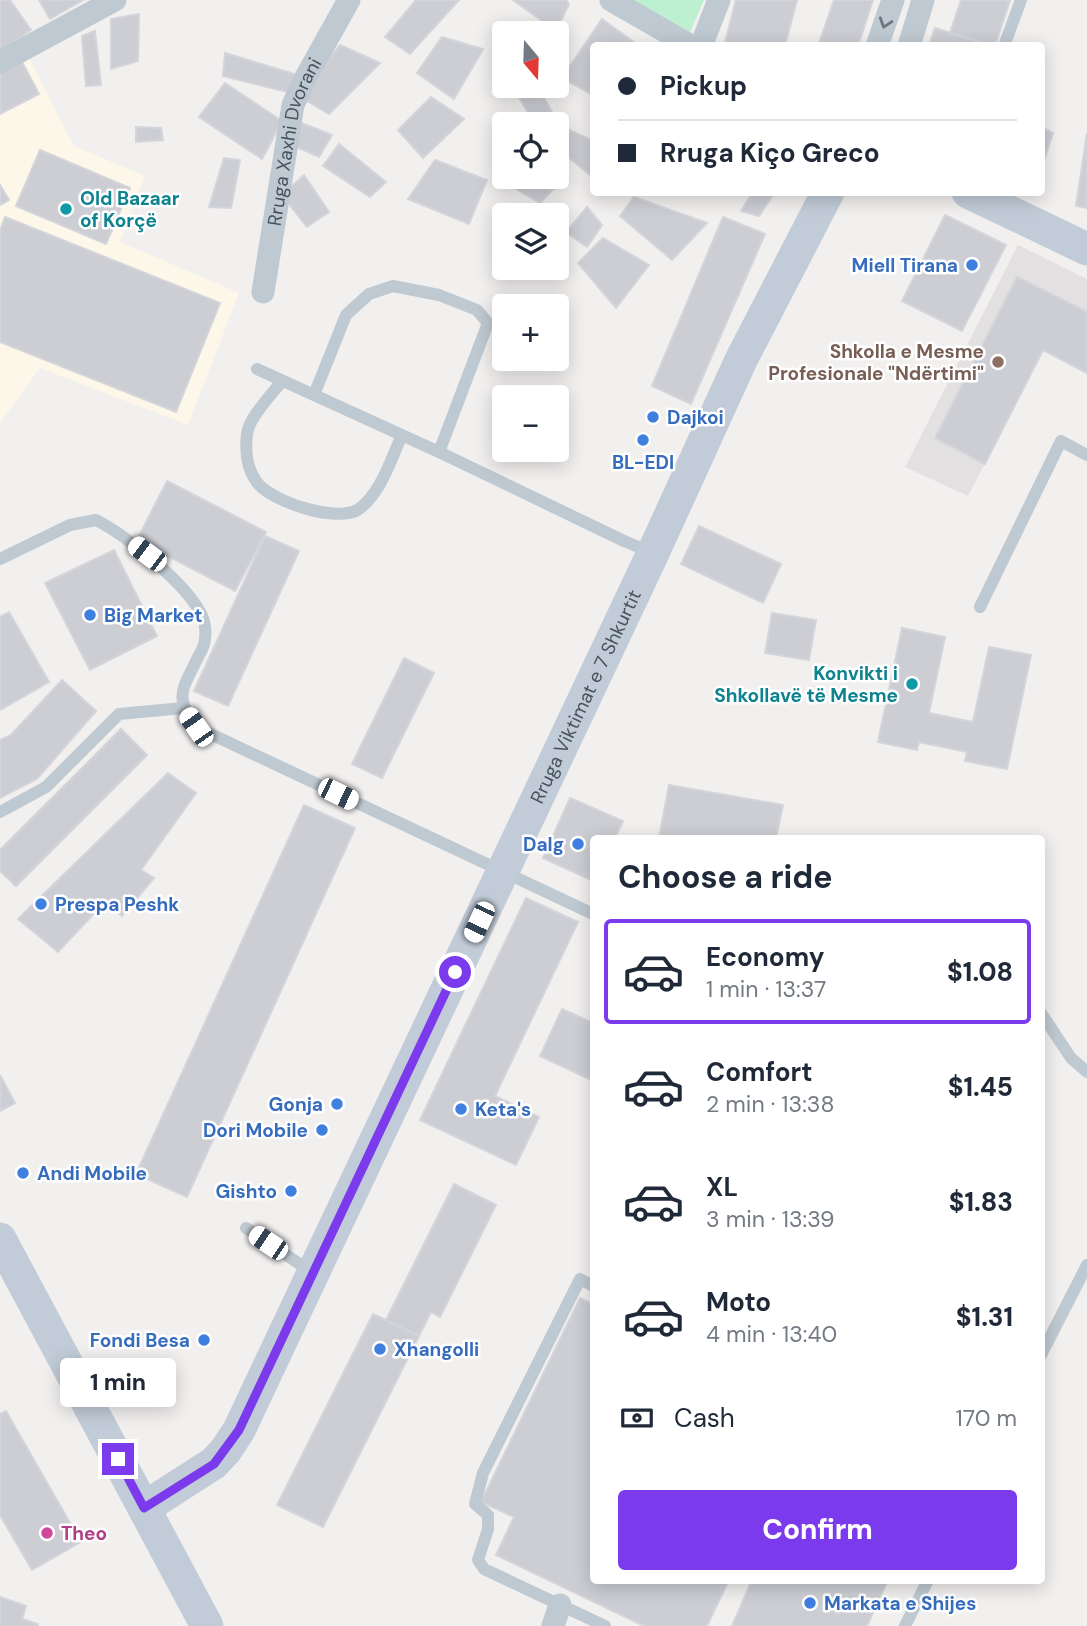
<!DOCTYPE html>
<meta charset="utf-8">
<style>
body{margin:0;font-family:"DM Sans",sans-serif;background:#f2f2f3;color:#1f2937;height:100vh;display:flex;flex-direction:column;font-size:26px;white-space:nowrap}
*{box-sizing:border-box;margin:0}
p{font-size:23px;color:#747a83}
.icon{flex:none;width:38px;height:38px;fill:none;stroke:currentColor;stroke-width:2;stroke-linecap:round;stroke-linejoin:round}
.map{position:relative;flex:1;overflow:hidden}
.details{position:absolute;left:590px;top:835px;width:455px;height:749px;display:flex;flex-direction:column;background:#fff;border-radius:7px;box-shadow:0 4px 18px #0003}
.details>*{flex:none}
.hud{position:absolute;left:590px;top:42px;width:455px;height:154px;border-radius:7px;box-shadow:0 4px 18px #0003;display:grid;align-content:center;height:154px;padding:0 28px;background:#fff}
.needle{width:46px;rotate:161deg}
.tools{position:absolute;left:492px;top:21px;display:grid;gap:14px}
.tools a{display:grid;place-items:center;width:77px;height:77px;border-radius:7px;background:#fff;box-shadow:0 4px 18px #0003;font-size:35px}
.end{position:absolute;width:32px;height:32px;margin:-16px;border:9px solid #7c3aed;background:#fff;box-shadow:0 0 0 4px #fff}
.from{border-radius:50%}
.bubble{position:absolute;height:49px;border-radius:7px;background:#fff;box-shadow:0 4px 18px #0003;font-size:23px;font-weight:800;line-height:49px;text-align:center}
.car{position:absolute;width:21px;height:42px;margin:-21px -10px;border-radius:9px;box-shadow:0 0 5px 2px #0007;background:linear-gradient(#fff 24%,#345 0 40%,#fff 0 76%,#345 0 86%,#fff 0)}
.hud b{display:flex;align-items:center;gap:24px;height:66px;font-size:26px}
.hud b+b{border-top:2px solid #e0e1e3}
.hud i{width:18px;height:18px;background:#1f2937}
ul{padding:0;list-style:none}
li{display:flex;align-items:center;gap:21px;height:105px;margin:0 14px 10px;padding:0 14px;border:4px solid transparent;border-radius:7px}
li div{flex:1}
li b{display:block;font-size:26px}
li em{font-style:normal;font-weight:800}
li.on{border-color:#7c3aed}
li>.icon{width:63px;height:63px;stroke-width:1.5}
h2{padding:0 28px;font-size:32px;line-height:84px}
.pay{display:flex;align-items:center;gap:18px;height:77px;padding:0 28px;font-size:26px}
.pay p{margin-inline-start:auto}
.primary-button{display:flex;gap:14px;margin-top:auto;padding:14px 28px}
.primary-button a{flex:1;height:80px;border-radius:7px;background:#7c3aed;color:#fff;font-size:28px;font-weight:800;line-height:80px;text-align:center}
.map>svg:first-child{display:block}
</style>
<div class="map">
<svg width="1087" height="1626" viewBox="0 0 1087 1626">
<rect width="100%" height="100%" fill="#f2efef"/>
<path fill="#fcf7e8" d="M23,46L74,146L145,176L120,242L239,293L188,425L40,368L0,423V58Z"/>
<path fill="#e3e0e1" d="M1018,245L1087,279V373L1043,351L968,496L905,467Z"/>
<path fill="#bdf0d1" d="M633,0H704L690,32Z"/>
<path fill="#ccced4" stroke="#d3d5db" stroke-width="2" d="M0,0H10L31,30L0,51Z
M39,0H83L50,19Z
M416,0H459L410,54L385,37Z
M513,0H566L569,4L556,31Z
M736,0H797L785,46H740L725,42Z
M834,0H873L858,46H818Z
M961,0H1010L995,46L950,33Z
M139,14L138,61L111,69V19Z
M602,19L639,46H593V95L562,78Z
M935,28L978,42L977,46H929Z
M95,31L101,85L86,86L82,36Z
M442,37L483,49L454,99L417,73Z
M340,45L380,63L329,114L300,97Z
M225,53L301,76L287,92L223,76Z
M22,62L39,94L0,114V73Z
M225,83L282,121L262,159L199,117Z
M529,86H537L556,119L550,124H535L517,94Z
M431,97L464,119L423,158L398,130Z
M299,122L332,135L319,157L292,145Z
M559,125L593,141V172L590,175L556,147V131Z
M136,127L161,128L163,140L136,142Z
M1041,127L1053,133L1041,169Z
M1087,133V208L1076,206Z
M339,144L386,182L370,197L323,166Z
M40,150L130,188L106,244L16,206Z
M224,158L240,160L231,208L209,207Z
M435,160L487,180L469,224L408,199Z
M556,169L566,176L540,203L503,181L506,177H556Z
M304,175L329,212L307,227L282,195Z
M0,185L9,200L0,205Z
M753,192H775L759,216L741,211Z
M634,197L707,223L672,260L620,216Z
M587,207L602,225L587,247L566,232Z
M945,215L1006,245L962,331L902,301Z
M5,217L220,303L176,412L0,342V231Z
M723,217L765,234L691,404L652,386Z
M603,238L649,265L616,308L578,263Z
M1017,277L1087,312V373L1043,350L985,464L935,438Z
M167,481L266,532L235,591L137,540Z
M699,526L781,564L763,603L681,564Z
M265,536L299,551L228,706L194,691Z
M114,550L157,636L90,670L45,583Z
M9,612L49,682L0,710V617Z
M772,613L816,620L809,660L765,653Z
M902,628L945,637L929,713L973,722L989,647L1031,655L1007,769L965,761L967,752L919,742L917,750L878,742Z
M404,658L434,673L382,778L352,764Z
M62,680L96,711L37,779L0,798V740L11,735Z
M121,729L147,755L16,886L0,871V850Z
M168,773L196,793L141,870L154,878L122,916L105,902L58,952L18,919Z
M669,785L783,805L776,838H659Z
M570,798L623,821L615,838H593V881L543,858Z
M304,805L355,828L187,1197L136,1174Z
M526,898L578,922L495,1096L539,1117L516,1165L420,1120Z
M562,1009L593,1023V1081L540,1056Z
M0,1075L15,1103L0,1111Z
M454,1184L496,1205L440,1317L431,1312L419,1336L386,1320Z
M580,1298L593,1304V1580H729L707,1626H644L496,1555L514,1517L481,1502Z
M373,1314L419,1336L323,1527L277,1505Z
M6,1411L81,1542L32,1570L0,1515V1414Z
M752,1580H888L867,1626H732Z
M0,1597L26,1606L22,1619L38,1624L37,1626H0Z"/>
<g fill="none" stroke-linecap="round" stroke-linejoin="round">
<path stroke="#bfc9d1" stroke-width="12" d="M1004,46L1021,0
M257,369L439,452L624,541L653,553
M282,381C272,394 248,419 247,434C245,451 246,467 256,481C269,501 338,524 359,509C381,493 391,459 402,435
M314,395L346,315L369,294L393,286L439,295L477,310L488,323L439,452
M0,559L70,525L96,520C127,536 189,585 203,618C205,623 206,633 205,639C205,646 200,653 197,659C182,691 174,696 196,727L593,914
M980,607L1061,441L1087,455
M0,812L46,787L119,714L183,708
M1041,1013L1071,1058L1087,1072
M246,1228L313,1273
M593,1286L580,1279L483,1473L475,1504L488,1515V1529L478,1560L484,1569L605,1626
M1041,1355L1087,1265
M905,1626L928,1580"/>
<g stroke="#bfc9d1" stroke-width="23">
<path d="M611,0L691,46"/>
<path d="M701,46L719,0"/>
<path d="M877,46L893,0"/>
<path d="M909,46L923,0"/>
<path d="M0,62L115,0"/>
<path id="s1" d="M263,292L293,105L306,77L349,0"/>
<path d="M553,1626L560,1605"/>
</g>
<g stroke="#c1ccd8" stroke-width="33">
<path d="M968,192L1087,249"/>
<path d="M0,1239L207,1626"/>
<path id="s2" d="M144,1508L214,1463L226,1450L239,1430L653,553L741,360L828,192"/>
</g>
</g>
<defs><path id="oneway-chevron" d="M-2-3.5L2.5 0L-2 3.5" fill="none" stroke-width="1.6" stroke-linecap="round" stroke-linejoin="round" transform="scale(1.75)"/></defs>
<use stroke="#6b7680" href="#oneway-chevron" transform="translate(885 23) rotate(108)"/>
<g fill="none" stroke-linecap="round" stroke-linejoin="round">
<path stroke="#7c3aed" stroke-width="9" d="M118,1459L144,1508L214,1464L239,1430L455,972"/>
</g>
<g fill="#0f9aa8" stroke="#fff" stroke-width="2.5">
<circle cx="66" cy="209" r="7"/>
<circle cx="912" cy="684" r="7"/>
</g>
<g fill="#3f7fe0" stroke="#fff" stroke-width="2.5">
<circle cx="972" cy="265" r="7"/>
<circle cx="653" cy="417" r="7"/>
<circle cx="643" cy="440" r="7"/>
<circle cx="90" cy="615" r="7"/>
<circle cx="578" cy="844" r="7"/>
<circle cx="41" cy="904" r="7"/>
<circle cx="337" cy="1104" r="7"/>
<circle cx="461" cy="1109" r="7"/>
<circle cx="322" cy="1130" r="7"/>
<circle cx="23" cy="1173" r="7"/>
<circle cx="291" cy="1191" r="7"/>
<circle cx="204" cy="1340" r="7"/>
<circle cx="380" cy="1349" r="7"/>
<circle cx="810" cy="1603" r="7"/>
</g>
<circle fill="#8d6e63" stroke="#fff" stroke-width="2.5" cx="998" cy="362" r="7"/>
<circle fill="#d1479c" stroke="#fff" stroke-width="2.5" cx="47" cy="1533" r="7"/>
<g text-anchor="middle" stroke-width="5" stroke-linejoin="round" paint-order="stroke">
<g font-size="19" fill="#47525d" stroke="#fff">
<text dy="7" stroke="none"><textPath href="#s1" startOffset="154">Rruga Xaxhi Dvorani</textPath></text>
<text dy="7" stroke="none"><textPath href="#s2" startOffset="936">Rruga Viktimat e 7 Shkurtit</textPath></text>
</g>
<g font-size="19" font-weight="bold" fill="#0d838f" stroke="#fff" text-anchor="start">
<text x="80" y="205">Old Bazaar<tspan x="80" dy="22">of Korçë</tspan></text>
<text x="898" y="680" text-anchor="end">Konvikti i<tspan x="898" dy="22">Shkollavë të Mesme</tspan></text>
</g>
<g font-size="19" font-weight="bold" fill="#366cbe" stroke="#fff" text-anchor="start">
<text x="958" y="272" text-anchor="end">Miell Tirana</text>
<text x="667" y="424">Dajkoi</text>
<text x="643" y="469" text-anchor="middle">BL-EDI</text>
<text x="104" y="622">Big Market</text>
<text x="564" y="851" text-anchor="end">Dalg</text>
<text x="55" y="911">Prespa Peshk</text>
<text x="323" y="1111" text-anchor="end">Gonja</text>
<text x="475" y="1116">Keta's</text>
<text x="308" y="1137" text-anchor="end">Dori Mobile</text>
<text x="37" y="1180">Andi Mobile</text>
<text x="277" y="1198" text-anchor="end">Gishto</text>
<text x="190" y="1347" text-anchor="end">Fondi Besa</text>
<text x="394" y="1356">Xhangolli</text>
<text x="824" y="1610">Markata e Shijes</text>
</g>
<g font-size="19" font-weight="bold" fill="#785e54" stroke="#fff" text-anchor="end">
<text x="984" y="358">Shkolla e Mesme<tspan x="984" dy="22">Profesionale "Ndërtimi"</tspan></text>
</g>
<g font-size="19" font-weight="bold" fill="#b23c85" stroke="#fff" text-anchor="start">
<text x="61" y="1540">Theo</text>
</g>
</g>
</svg>
<div class="tools">
<a><svg class="needle" viewBox="-14 -14 28 28"><path d="M0-13l5 13h-10z" fill="#e53935"/><path d="M0 13l5-13h-10z" fill="#747a83"/></svg></a>
<a><svg class="icon" aria-label="locate" viewBox="0 0 24 24"><circle cx="12" cy="12" r="6"/><path d="M12 2v4M12 18v4M2 12h4M18 12h4"/></svg></a>
<a><svg class="icon" aria-label="layers" viewBox="0 0 24 24"><path d="M12 4l9 5-9 5-9-5zM3 14l9 5 9-5"/></svg></a>
<a>+</a>
<a>−</a>
</div>
<i class="end from" style="left:455px;top:972px"></i>
<i class="end" style="left:118px;top:1459px"></i>
<div class="bubble" style="left:60px;top:1358px;width:116px">1 min</div>
<i class="car" style="left:147px;top:554px;rotate:307deg"></i>
<i class="car" style="left:196px;top:727px;rotate:325deg"></i>
<i class="car" style="left:338px;top:794px;rotate:116deg"></i>
<i class="car" style="left:479px;top:922px;rotate:205deg"></i>
<i class="car" style="left:268px;top:1243px;rotate:304deg"></i>
<div class="hud">
<b><i class="from"></i>Pickup</b>
<b><i></i>Rruga Kiço Greco</b>
</div>
<section class="details">
<h2>Choose a ride</h2>
<ul>
<li class="on"><svg class="icon" aria-label="car" viewBox="0 0 24 24"><path d="M5 17H2v-5l4-1 3-4h7l3 4 3 1v5h-3M9 17h6M6 11h13"/><circle cx="7" cy="17" r="2"/><circle cx="17" cy="17" r="2"/></svg><div><b>Economy</b><p>1 min · 13:37</p></div><em>$1.08</em></li>
<li><svg class="icon" aria-label="car" viewBox="0 0 24 24"><path d="M5 17H2v-5l4-1 3-4h7l3 4 3 1v5h-3M9 17h6M6 11h13"/><circle cx="7" cy="17" r="2"/><circle cx="17" cy="17" r="2"/></svg><div><b>Comfort</b><p>2 min · 13:38</p></div><em>$1.45</em></li>
<li><svg class="icon" aria-label="car" viewBox="0 0 24 24"><path d="M5 17H2v-5l4-1 3-4h7l3 4 3 1v5h-3M9 17h6M6 11h13"/><circle cx="7" cy="17" r="2"/><circle cx="17" cy="17" r="2"/></svg><div><b>XL</b><p>3 min · 13:39</p></div><em>$1.83</em></li>
<li><svg class="icon" aria-label="car" viewBox="0 0 24 24"><path d="M5 17H2v-5l4-1 3-4h7l3 4 3 1v5h-3M9 17h6M6 11h13"/><circle cx="7" cy="17" r="2"/><circle cx="17" cy="17" r="2"/></svg><div><b>Moto</b><p>4 min · 13:40</p></div><em>$1.31</em></li>
</ul>
<div class="pay"><svg class="icon" aria-label="cash" viewBox="0 0 24 24"><path d="M3 7h18v10H3z"/><circle cx="12" cy="12" r="2"/></svg>Cash<p>170 m</p></div>
<div class="primary-button"><a>Confirm</a></div>
</section>
</div>
